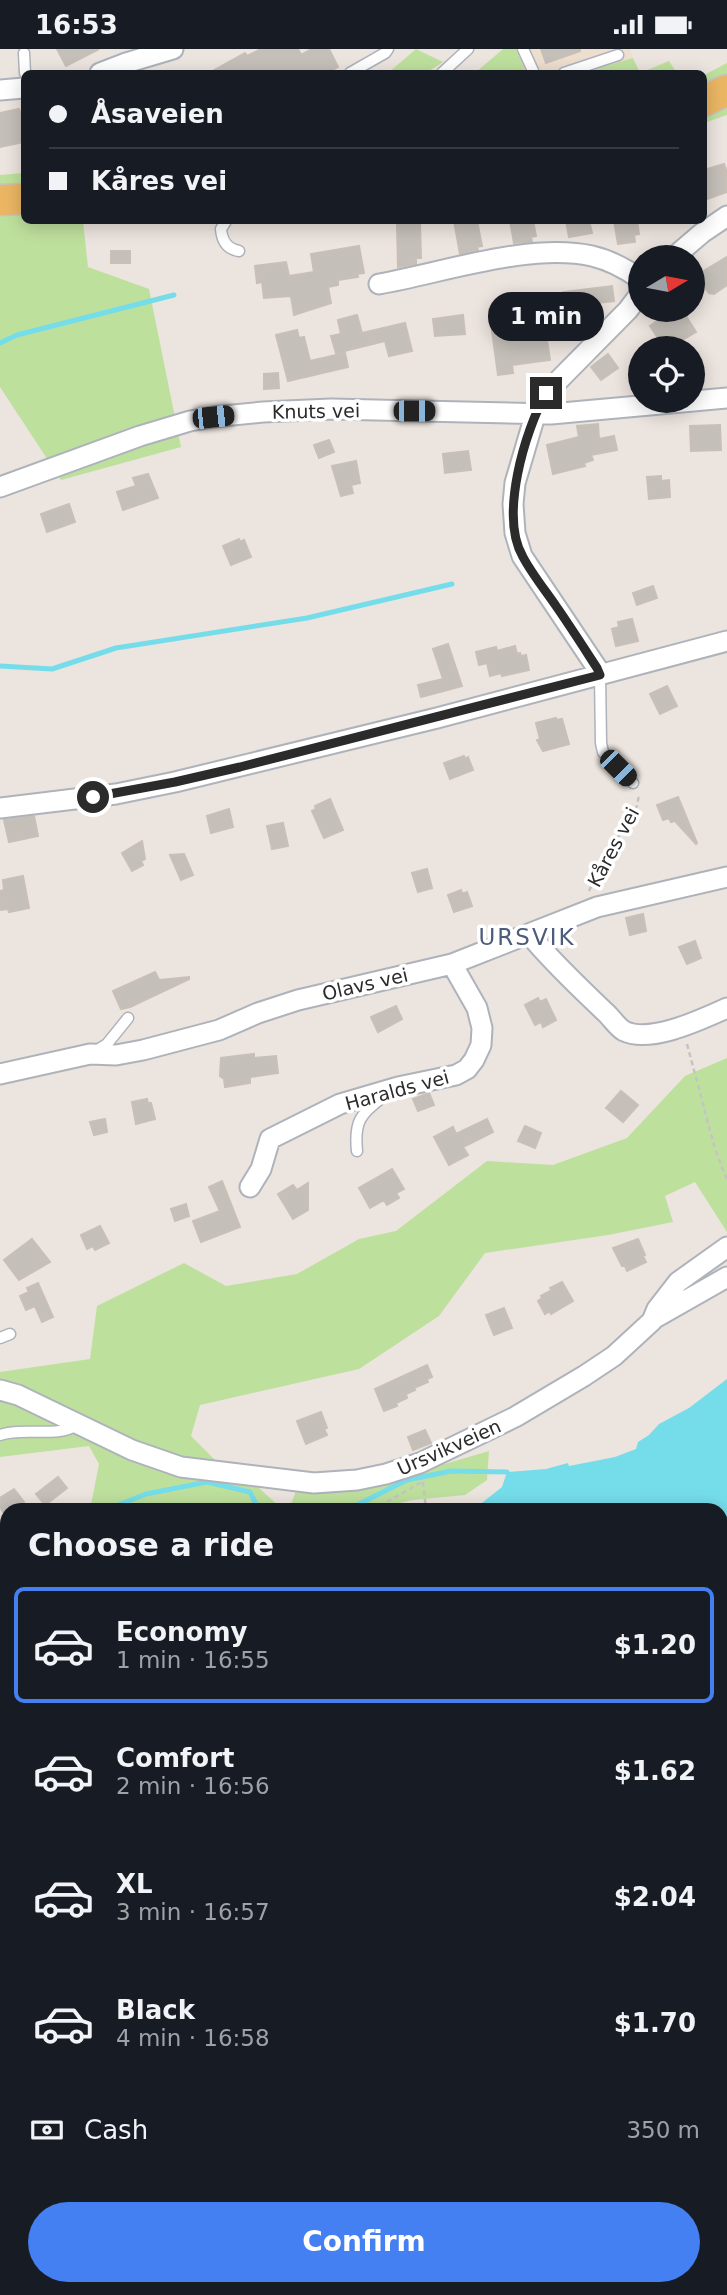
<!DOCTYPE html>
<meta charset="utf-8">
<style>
body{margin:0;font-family:"DejaVu Sans",sans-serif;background:#20242c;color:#f1f3f6;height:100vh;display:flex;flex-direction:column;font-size:26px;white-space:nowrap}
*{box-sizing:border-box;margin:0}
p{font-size:23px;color:#9ea1a6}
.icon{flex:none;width:38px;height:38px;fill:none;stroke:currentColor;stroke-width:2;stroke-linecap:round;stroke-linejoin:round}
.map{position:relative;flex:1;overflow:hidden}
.panel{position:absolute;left:0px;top:1454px;width:728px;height:793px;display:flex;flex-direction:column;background:#171b24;border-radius:21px 21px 0 0;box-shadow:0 4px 18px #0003}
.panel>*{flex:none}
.hud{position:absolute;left:21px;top:21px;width:686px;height:154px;border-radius:10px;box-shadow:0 4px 18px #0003;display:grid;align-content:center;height:154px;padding:0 28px;background:#171b24}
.needle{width:46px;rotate:80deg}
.fabs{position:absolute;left:628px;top:196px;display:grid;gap:14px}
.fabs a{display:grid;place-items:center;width:77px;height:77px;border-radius:50%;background:#171b24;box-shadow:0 4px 18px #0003;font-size:35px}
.end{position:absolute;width:32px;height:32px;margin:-16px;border:9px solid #2b2b2b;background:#fff;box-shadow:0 0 0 4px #fff}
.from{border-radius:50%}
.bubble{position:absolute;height:49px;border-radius:24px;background:#171b24;box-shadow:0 4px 18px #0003;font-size:23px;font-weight:800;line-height:49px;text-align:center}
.car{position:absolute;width:21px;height:42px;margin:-21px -10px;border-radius:9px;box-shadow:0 0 5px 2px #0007;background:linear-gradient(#222 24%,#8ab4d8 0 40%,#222 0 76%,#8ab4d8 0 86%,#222 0)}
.hud b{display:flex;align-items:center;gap:24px;height:66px;font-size:26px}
.hud b+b{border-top:2px solid #363941}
.hud i{width:18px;height:18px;background:#f1f3f6}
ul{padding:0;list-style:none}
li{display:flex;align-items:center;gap:21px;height:116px;margin:0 14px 10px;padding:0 14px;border:4px solid transparent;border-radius:10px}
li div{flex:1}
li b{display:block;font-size:26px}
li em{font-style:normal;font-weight:800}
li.active{border-color:#4580f2}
li>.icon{width:63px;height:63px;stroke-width:1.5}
h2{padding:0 28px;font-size:32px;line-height:84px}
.pay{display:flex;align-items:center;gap:18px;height:77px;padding:0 28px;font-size:26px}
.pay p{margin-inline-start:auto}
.action{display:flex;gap:14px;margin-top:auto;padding:14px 28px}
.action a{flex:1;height:80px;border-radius:42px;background:#4580f2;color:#fff;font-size:28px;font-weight:800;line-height:80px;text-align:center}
.status{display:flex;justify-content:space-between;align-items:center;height:49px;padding:0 35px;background:#171b24;direction:ltr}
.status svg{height:19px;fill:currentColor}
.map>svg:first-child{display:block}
</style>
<div class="status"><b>16:53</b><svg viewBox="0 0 49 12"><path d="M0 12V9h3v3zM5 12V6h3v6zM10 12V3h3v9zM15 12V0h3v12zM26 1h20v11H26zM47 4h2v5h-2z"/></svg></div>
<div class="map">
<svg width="727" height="2246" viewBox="0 0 727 2246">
<rect width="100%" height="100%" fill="#ece4de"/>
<path fill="#eddece" d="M516,0H630L633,9L582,24H526Z"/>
<path fill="#bee09d" d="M416,0L443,13L426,24H388Z
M503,0H516L526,24H475Z
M633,9L640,24L669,12L677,24H582Z
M727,14V66L704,74V26Z
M24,124V172H83L88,218L149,240L181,398L61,431L0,338V126Z
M727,1009V1183L695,1133L665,1147L673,1173L608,1186L485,1204L439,1267L359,1320L200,1356L191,1387L236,1432L259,1439L281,1459L292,1453L296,1442L363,1439L489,1402L487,1431L465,1446L413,1451L369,1461H90L99,1415L89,1397L0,1408V1323L90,1310L97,1257L184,1214L226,1237L297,1225L359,1190L396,1182L487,1112L553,1116L627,1089L685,1027Z
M7,1509V1670L0,1672V1513Z
M727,2064V2246H528L527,2240H721V2068Z
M7,2069V2172L0,2181V2070Z
M161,2240H309L299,2246H158Z"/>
<path fill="#75ddea" d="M727,1330V1974L721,1975V1461H473L502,1438L507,1423L546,1420L568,1414L569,1417L615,1408L636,1400L638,1393L649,1386L659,1375L689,1359Z"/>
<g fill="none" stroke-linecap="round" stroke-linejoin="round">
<path stroke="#75ddea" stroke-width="5" d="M0,294L17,286L174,246
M0,617L52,620L116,599L307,569L452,535
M106,1461L146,1445L207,1433L250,1443L259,1461
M347,1461L407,1431L451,1422L507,1423
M0,1486H7
M0,2004L7,2003"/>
</g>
<path fill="#c5bfb9" stroke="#c8bfb7" stroke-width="2" d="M57,0H99L66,17Z
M261,0H298L301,6L312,0H329L338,18L326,24H209L245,4L247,7Z
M541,0H580V2L546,14Z
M19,60L20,63L24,62V93L0,98V64Z
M724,115L727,123V143L704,151V121Z
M454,172H477L482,197L477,198L478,201L460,205Z
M510,172H533L536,187L531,188L532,193L514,194Z
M566,172H589L592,184L569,188Z
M614,172H637L639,185L634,186L635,193L618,195Z
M420,174L421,209H416V215L398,218L397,175Z
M359,197L364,224L357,225L358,228L338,231V236L328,238L331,254L294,266L291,247L264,249L262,233L257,234L255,217L286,213L289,227L314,223L311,205Z
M111,202H130V214H111Z
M727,208V236L714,245L709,244L697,226Z
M612,237L614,252L596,254L597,264L560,270V276L545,278L550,311L512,316L513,324L498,326L489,260L564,250L563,243Z
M660,261H682L696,283L675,295L672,289L662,295L650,277L657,272L653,265Z
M357,266L362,284L405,274L412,302L389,307L385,292L336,304L331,287L341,285L338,271Z
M463,266L465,285L435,287L433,270Z
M297,281L299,289L304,288L310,312L345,304L348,318L288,332L276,286Z
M608,305L618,319L601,331L591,318Z
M278,324L279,339L264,340V325Z
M598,375L599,390L614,387L617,401L591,406L593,411L584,414L585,417L553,425L547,396L579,388L577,377Z
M720,376L721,401L691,402L690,377Z
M329,391L334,403L319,409L314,396Z
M468,402L471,421L445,424L443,405Z
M356,412L360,434L351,436L353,444L341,447L332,417Z
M148,425L158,449L123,461L117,443L136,437L133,429Z
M661,427V432L669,431L670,448L649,450L647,428Z
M69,455L75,473L47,483L41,465Z
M239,490L240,493L244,491L251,508L231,516L223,497Z
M653,537L657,549L637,556L633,544Z
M632,570L638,592L616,597L612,580L619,578L618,573Z
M448,595L462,637L421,648L418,636L443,630L433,600Z
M515,597L517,605L520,604L521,607L526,606L529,621L502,627L501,624L490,627L487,614L479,616L476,603L496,598L497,602Z
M667,637L677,657L660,665L650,645Z
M556,669L557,671L562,670L569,695L543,702L537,691L540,690L536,674Z
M464,707L465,710L468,708L473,721L450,730L444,714Z
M678,748L697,794L696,795L675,772L671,773L669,769L663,771L657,756Z
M330,750L343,781L324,789L312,762L316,760L315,757Z
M229,760L233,778L211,784L207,767Z
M34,767L38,787L9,793L4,771Z
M283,774L288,797L272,800L267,777Z
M142,792L145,810L141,812L143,816L132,822L122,804Z
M184,805L193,826L181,831L170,806Z
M427,820L432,839L418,843L412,824Z
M23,827L29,859L9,863L8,860L0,861V842L4,841L3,831Z
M461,841L462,845L467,843L472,857L454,863L448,846Z
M643,865L646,882L630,886L626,869Z
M695,892L701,909L687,915L679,898Z
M155,923L159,931L189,928V930L130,958L121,960L113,942Z
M538,949L540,953L546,950L556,971L543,978L541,973L535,976L525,956Z
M396,957L402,970L378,983L371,968Z
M254,1005V1009L276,1007L278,1024L250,1028V1034L225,1038L224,1030L220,1027L221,1009Z
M621,1042L638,1056L623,1073L606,1059Z
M429,1044L434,1056L418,1062L413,1050Z
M147,1050L148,1054H151L155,1070L136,1075L132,1053Z
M105,1070L107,1083L94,1086L90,1073Z
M487,1070L493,1083L463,1098L468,1106L449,1116L434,1088L453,1078L456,1085Z
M525,1077L541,1084L535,1099L518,1092Z
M392,1120L404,1140L396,1144L399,1149L387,1156L384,1151L370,1159L359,1139Z
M222,1132L240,1178L201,1193L193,1172L220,1162L209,1138Z
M308,1134V1161L293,1170L278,1145L293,1136L297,1141Z
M186,1155L189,1167L175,1172L171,1160Z
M100,1177L109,1194L95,1201L93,1197L87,1200L81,1186Z
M32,1190L50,1213L19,1231L4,1211Z
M638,1190L645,1206L643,1207L646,1213L627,1222L625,1217H622L613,1199Z
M562,1233L573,1252L551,1265L550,1262L545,1265L538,1252L542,1249L541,1247L552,1241L550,1239Z
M38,1234L53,1268L42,1273L35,1257L26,1261L20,1247L29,1243L27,1239Z
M504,1259L512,1279L494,1286L486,1266Z
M427,1316L432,1328L427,1330L428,1333L414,1339L415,1341L406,1345L407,1349L396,1354L397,1357L384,1362L375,1340Z
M321,1363L327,1379L324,1380L327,1386L306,1395L297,1372Z
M425,1381L431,1394L413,1401L408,1388Z
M58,1428L67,1439L45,1456L36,1445Z
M14,1440L24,1453L12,1461H7L5,1466L0,1458V1449Z"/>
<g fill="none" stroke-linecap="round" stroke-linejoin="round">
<defs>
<path id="service" d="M523,0L534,24
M24,4L25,24
M350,24L385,4L388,0
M442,24L468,0
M564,24L618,6
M226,172L221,180C222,192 227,200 239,202
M600,626L601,694L603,703L633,734
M96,1002L107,995L128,969
M357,1102C354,1073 360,1065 383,1048
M0,1289L10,1285
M0,1386C22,1378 59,1389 76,1376
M0,1700L7,1697"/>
<path id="minor" d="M100,24L126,14L173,0
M0,41L24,39
M674,208L702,184L727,167
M379,235C442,224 530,193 592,207C609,211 626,220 640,230
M0,438L140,387L190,372L213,368L263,363L331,360L551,365L727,349
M600,626L597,619L522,507L515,484L513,455L515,434L536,363L546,344L628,261L640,245
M0,759L116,745L175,733L437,669L727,592
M530,886C553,914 579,938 605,963C611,968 617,978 624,982C651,995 702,970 727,959
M0,1025L90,1005L116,1006L143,1001L219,981L258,964L298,951L452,915L597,858L727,828
M250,1138L261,1120L270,1090L340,1055L398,1038L456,1026L467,1020L474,1011L481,996L482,979L477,959L452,915
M655,1269L727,1228
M0,1341L18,1346L132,1401L181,1418L314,1434L357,1431L386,1425L420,1414L515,1368L584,1327L614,1307L652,1272L657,1260L678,1233L727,1198
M0,1968L7,1966
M721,2038L727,2036
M721,2136L727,2137
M177,2246L206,2240
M307,2246L325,2240"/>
<path id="primary" d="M704,52L727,41
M0,151L24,150"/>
</defs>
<use href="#service" stroke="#aeb3bb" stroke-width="13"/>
<use href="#minor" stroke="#aeb3bb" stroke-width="23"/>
<use href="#primary" stroke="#c4c4c4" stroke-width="33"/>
<path stroke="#c4c4c4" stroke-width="2.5" stroke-dasharray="5 3.5" stroke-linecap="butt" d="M589,842L601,816L637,757L639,746
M687,995L715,1100L727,1131
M423,1433L426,1461
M372,1461L422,1433
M131,2246L137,2240"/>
<use href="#service" stroke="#fff" stroke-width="10"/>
<use href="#minor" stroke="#fff" stroke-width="19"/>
<use href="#primary" stroke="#ebb664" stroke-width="30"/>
</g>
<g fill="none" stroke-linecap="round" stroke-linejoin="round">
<path stroke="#2b2b2b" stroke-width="9" d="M93,748L175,733L240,718L600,626L597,619C584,599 570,577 556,557C545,541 532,525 523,508C499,467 525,382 546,344"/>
</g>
<g text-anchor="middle" stroke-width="7" stroke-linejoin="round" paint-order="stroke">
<g font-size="19" fill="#2b2b2b" stroke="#fff">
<text transform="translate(316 362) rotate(-1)" y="7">Knuts vei</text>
<text transform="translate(613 798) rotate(-62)" y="7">Kåres vei</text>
<text transform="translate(365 935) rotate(-13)" y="7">Olavs vei</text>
<text transform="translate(397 1041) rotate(-15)" y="7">Haralds vei</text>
<text transform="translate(449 1398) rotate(-24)" y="7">Ursvikveien</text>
</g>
<g font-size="23" letter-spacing="2" fill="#4d5c7a" stroke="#fff">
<text x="527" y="896">URSVIK</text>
</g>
</g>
</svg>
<div class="fabs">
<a><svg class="needle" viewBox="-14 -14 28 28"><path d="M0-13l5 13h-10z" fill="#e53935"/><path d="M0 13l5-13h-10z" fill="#9ea1a6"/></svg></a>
<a><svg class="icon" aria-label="locate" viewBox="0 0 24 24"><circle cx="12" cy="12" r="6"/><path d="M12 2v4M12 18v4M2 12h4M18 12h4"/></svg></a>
</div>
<i class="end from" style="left:93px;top:748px"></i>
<i class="end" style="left:546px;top:344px"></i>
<div class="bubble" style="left:488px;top:243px;width:116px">1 min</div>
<i class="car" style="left:414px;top:362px;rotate:90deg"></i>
<i class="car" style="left:213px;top:368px;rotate:84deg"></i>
<i class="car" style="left:618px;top:719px;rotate:135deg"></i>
<div class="hud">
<b><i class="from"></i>Åsaveien</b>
<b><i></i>Kåres vei</b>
</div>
<section class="panel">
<h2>Choose a ride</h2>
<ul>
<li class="active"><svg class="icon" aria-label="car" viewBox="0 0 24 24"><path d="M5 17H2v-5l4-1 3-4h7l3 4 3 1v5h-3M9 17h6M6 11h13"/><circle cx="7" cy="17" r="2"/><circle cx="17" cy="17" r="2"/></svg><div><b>Economy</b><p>1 min · 16:55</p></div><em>$1.20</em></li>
<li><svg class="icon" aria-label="car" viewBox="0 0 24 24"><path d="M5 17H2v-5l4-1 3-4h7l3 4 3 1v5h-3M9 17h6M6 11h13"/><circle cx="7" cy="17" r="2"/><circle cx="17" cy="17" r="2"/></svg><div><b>Comfort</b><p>2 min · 16:56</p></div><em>$1.62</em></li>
<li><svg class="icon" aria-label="car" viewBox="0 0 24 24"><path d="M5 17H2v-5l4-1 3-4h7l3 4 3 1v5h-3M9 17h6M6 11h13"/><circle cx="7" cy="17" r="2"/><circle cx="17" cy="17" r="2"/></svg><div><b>XL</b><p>3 min · 16:57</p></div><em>$2.04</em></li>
<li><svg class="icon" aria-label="car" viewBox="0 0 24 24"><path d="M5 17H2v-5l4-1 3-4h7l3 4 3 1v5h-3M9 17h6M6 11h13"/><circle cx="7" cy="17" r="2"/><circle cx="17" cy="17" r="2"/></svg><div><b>Black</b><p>4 min · 16:58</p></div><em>$1.70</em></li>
</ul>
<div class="pay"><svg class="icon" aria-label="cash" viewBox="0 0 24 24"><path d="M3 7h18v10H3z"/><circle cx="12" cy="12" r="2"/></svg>Cash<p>350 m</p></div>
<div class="action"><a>Confirm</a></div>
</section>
</div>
